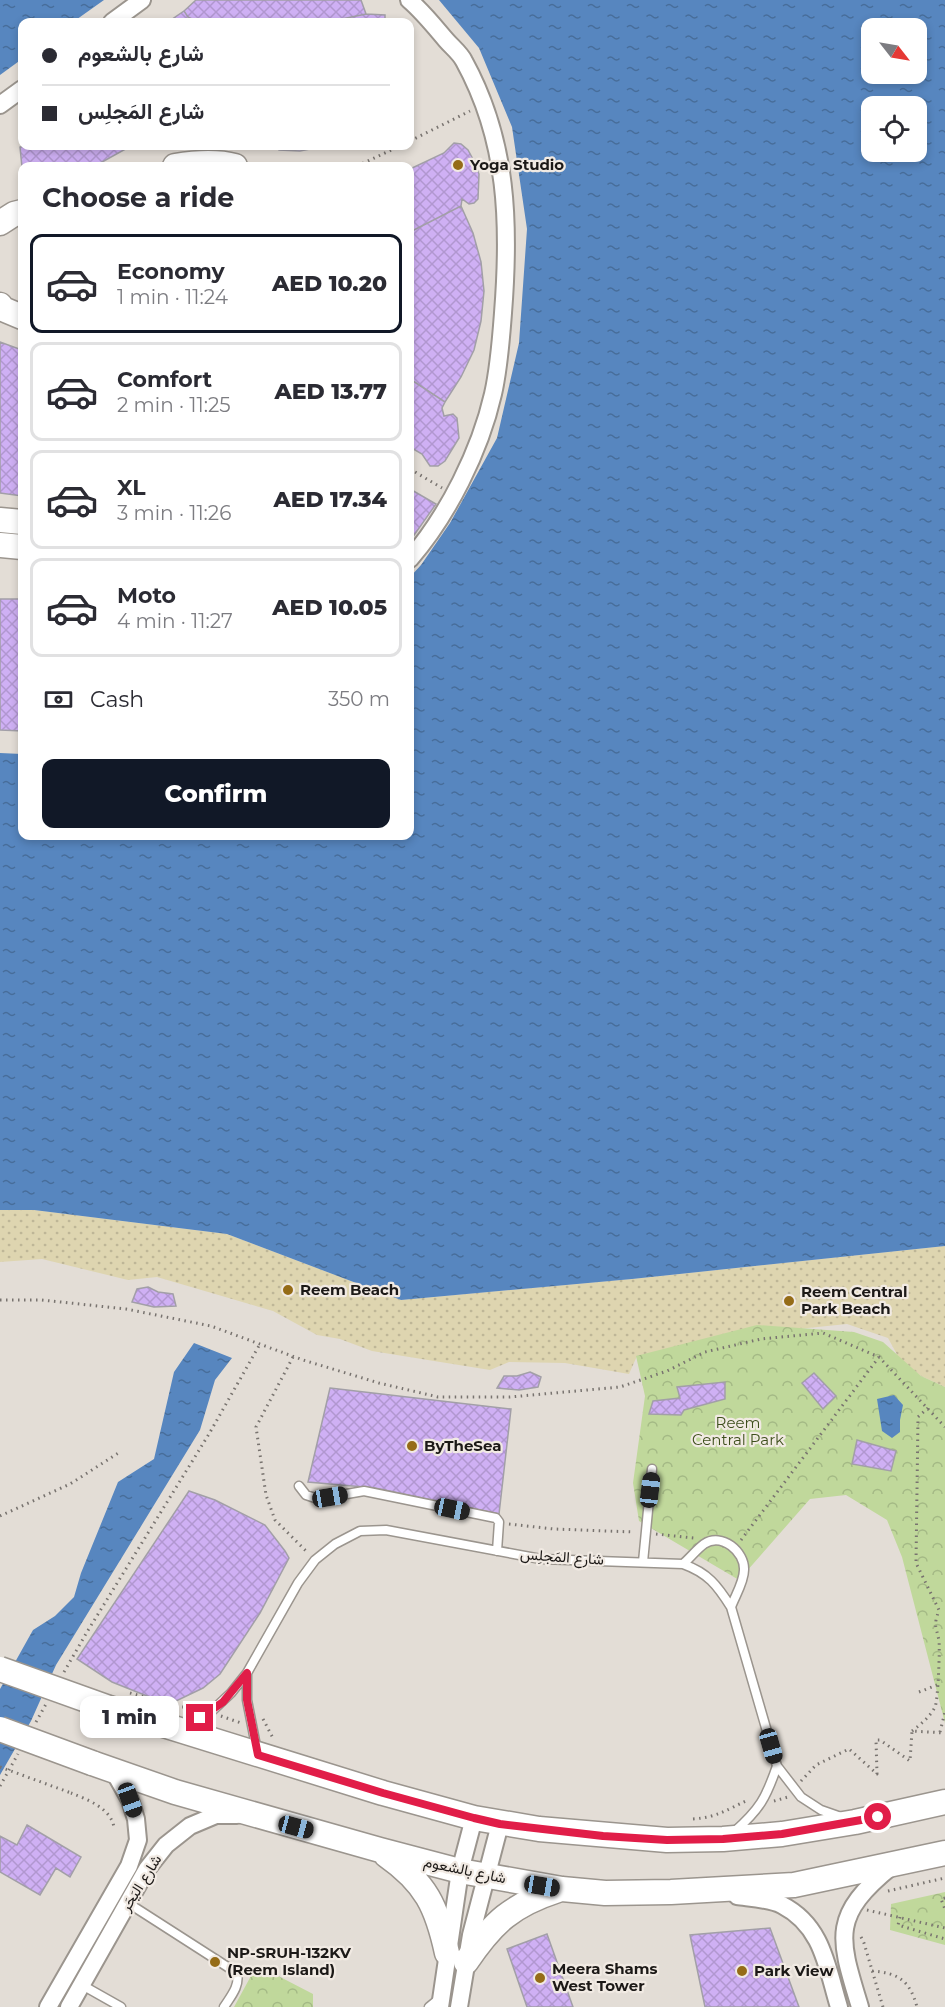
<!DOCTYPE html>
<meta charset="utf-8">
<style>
body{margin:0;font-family:Montserrat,Vazirmatn,sans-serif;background:#f7f7f7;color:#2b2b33;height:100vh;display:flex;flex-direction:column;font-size:22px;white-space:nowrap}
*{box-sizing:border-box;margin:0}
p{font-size:20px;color:#7c7c81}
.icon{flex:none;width:33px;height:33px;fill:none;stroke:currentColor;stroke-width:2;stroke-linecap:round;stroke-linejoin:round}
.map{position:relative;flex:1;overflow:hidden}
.side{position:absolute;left:18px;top:162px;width:396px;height:678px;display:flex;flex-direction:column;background:#fff;border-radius:12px;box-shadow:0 3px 9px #0003}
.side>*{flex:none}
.guide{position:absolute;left:18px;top:18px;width:396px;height:132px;border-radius:12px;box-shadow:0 3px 9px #0003;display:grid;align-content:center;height:132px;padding:0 24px;background:#fff}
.needle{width:39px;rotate:121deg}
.tools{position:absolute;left:861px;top:18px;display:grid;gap:12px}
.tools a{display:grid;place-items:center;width:66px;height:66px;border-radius:12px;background:#fff;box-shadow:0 3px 9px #0003;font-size:30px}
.end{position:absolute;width:27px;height:27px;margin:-14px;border:8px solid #e11d48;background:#fff;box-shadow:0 0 0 3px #fff}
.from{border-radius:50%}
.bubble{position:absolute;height:42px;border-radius:12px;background:#fff;box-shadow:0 3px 9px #0003;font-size:20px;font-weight:800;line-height:42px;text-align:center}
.car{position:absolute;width:18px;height:36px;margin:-18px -9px;border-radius:8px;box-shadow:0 0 4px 2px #0007;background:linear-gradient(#222 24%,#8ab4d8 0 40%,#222 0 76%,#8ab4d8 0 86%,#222 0)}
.guide b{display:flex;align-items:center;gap:21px;height:57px;font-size:22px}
.guide b+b{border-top:2px solid #e1e1e2}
.guide i{width:15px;height:15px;background:#2b2b33}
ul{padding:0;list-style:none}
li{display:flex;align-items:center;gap:18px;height:99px;margin:0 12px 9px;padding:0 12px;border:3px solid #e1e1e2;border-radius:12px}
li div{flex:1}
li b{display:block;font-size:22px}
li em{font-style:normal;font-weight:800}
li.current{border-color:#111827}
li>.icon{width:54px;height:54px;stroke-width:1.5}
h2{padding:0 24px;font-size:27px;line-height:72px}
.pay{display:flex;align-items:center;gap:15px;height:66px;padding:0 24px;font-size:22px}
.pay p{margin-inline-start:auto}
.cta{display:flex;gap:12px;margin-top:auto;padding:12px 24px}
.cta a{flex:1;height:69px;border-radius:12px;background:#111827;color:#fff;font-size:24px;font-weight:800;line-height:69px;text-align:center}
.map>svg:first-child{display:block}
</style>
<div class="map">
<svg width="945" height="2007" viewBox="0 0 945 2007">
<defs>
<pattern id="sand-dots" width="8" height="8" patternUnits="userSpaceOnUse" patternTransform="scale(1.5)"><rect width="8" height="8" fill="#ded5b0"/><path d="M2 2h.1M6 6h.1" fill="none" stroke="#beb697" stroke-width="1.8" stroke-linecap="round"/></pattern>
<pattern id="park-crowns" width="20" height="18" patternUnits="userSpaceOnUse" patternTransform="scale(1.5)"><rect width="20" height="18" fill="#c0d89b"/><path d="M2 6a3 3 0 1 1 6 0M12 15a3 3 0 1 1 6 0" fill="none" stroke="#a4b985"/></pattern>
<pattern id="water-ripples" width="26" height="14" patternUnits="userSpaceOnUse" patternTransform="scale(1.5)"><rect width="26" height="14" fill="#5786bf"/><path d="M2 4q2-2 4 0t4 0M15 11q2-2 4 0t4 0" fill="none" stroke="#476d9a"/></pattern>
<pattern id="building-cross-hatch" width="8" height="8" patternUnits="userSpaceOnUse" patternTransform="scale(1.5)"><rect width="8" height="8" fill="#cfb0f4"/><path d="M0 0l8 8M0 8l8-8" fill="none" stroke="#b197d0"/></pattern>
</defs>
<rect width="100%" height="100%" fill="#e3ddd6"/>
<path fill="url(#sand-dots)" d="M0,1210H34L227,1234L401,1300L632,1279L945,1246V1387L921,1376L900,1360L888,1338L847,1324L788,1330L637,1356L629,1374L565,1363L509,1362L490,1370L372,1351L340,1339L317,1335L273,1311L157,1277L128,1280L42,1259L0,1262Z"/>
<path fill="url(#park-crowns)" d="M757,1325L854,1332L883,1342L921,1376L945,1387V1723L902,1557L887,1520L846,1495L810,1499L739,1580L639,1521L633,1483L645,1396L636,1356Z
M945,1892V1945L890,1930L891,1904Z
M257,1965L313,1994V2007H234Z"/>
<path fill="url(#water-ripples)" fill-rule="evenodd" d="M0,0H104L73,22H22V59L0,75Z
M439,0H945V1246L632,1279L401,1300L227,1234L34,1210H0V753L22,754V836H410V577L421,565L450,523L497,438L519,343L527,229L512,127L479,48ZM916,28V74H872V28ZM872,106H916V152H872Z
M194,1343L232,1358L215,1380L200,1430L56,1665L31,1721L0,1775V1689L33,1630L55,1616L74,1597L81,1573L118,1482L154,1459L174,1372Z
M894,1395L903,1405L900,1420V1432L892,1438L882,1431L877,1399Z"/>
<path fill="url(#building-cross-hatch)" stroke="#a29fa7" stroke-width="1.5" d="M196,0H361L366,14L327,22H198L188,17L184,11Z
M184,11L188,17L198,22H168Z
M366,14L385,15V22H327Z
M454,143L461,144L468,150L474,161L479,174L478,199L474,203L469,204L462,199L461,206L410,232V169L444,153Z
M25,146H131L95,166L22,167L20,147Z
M278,146H325L300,151L279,150Z
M461,206L473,233L481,262L484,291L481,321L474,350L461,377L445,402L410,379V232Z
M0,342L22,350V496L0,493Z
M410,379L445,402L442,408L444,416L453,414L457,418L459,438L445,461L438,466H430L422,454L410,447Z
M410,489L436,504L410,541Z
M0,599H22V731L0,730Z
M148,1287L158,1292L173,1294L176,1306L154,1307L132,1302L137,1289Z
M530,1372L541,1377L538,1387L519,1390L497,1388L504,1376H517Z
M814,1373L836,1396L823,1409L802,1383Z
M725,1382V1399L684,1410L681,1415L649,1414L653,1401L680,1398L677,1387Z
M330,1388L511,1409L499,1514L375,1488L308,1482Z
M857,1440L896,1451L891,1471L852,1464Z
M189,1491L215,1500L265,1525L285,1551L289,1558L260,1613L220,1674L203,1688L174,1702L147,1696L112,1682L77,1659Z
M27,1825L81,1857L70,1877L56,1868L40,1895L0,1872V1836L17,1845Z
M770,1928L799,2007H705L690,1935Z
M547,1934L573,2007H527L507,1949Z"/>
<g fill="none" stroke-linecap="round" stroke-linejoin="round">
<defs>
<path id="lane" d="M299,1486L306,1495L318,1499L364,1491L496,1518L499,1522L497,1551
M643,1562L652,1469
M683,1564C690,1558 697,1549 704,1544C722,1532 745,1552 744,1570C744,1582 735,1596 731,1607
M247,1673V1700L257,1751
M185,1725L213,1710L231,1693L247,1673L298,1583L315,1560L335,1544L360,1531L386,1530L541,1559L683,1564C708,1573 717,1585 731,1607L777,1766L801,1797L821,1810L841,1817
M734,1832C760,1809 766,1798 777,1766
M128,1903L237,1973C240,1986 231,1996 224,2007
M82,1985L121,2007
M429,2007L440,1998"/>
<path id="street" d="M409,0C423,12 434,26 446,40C452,47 460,53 464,61C508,141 510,224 503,313C501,340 499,368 493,394C480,451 448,515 410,559
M112,22L142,0
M0,105L22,89
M737,1896C751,1898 770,1899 782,1905C823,1926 827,1968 839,2007
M48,2007L129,1866L138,1840L136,1819L130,1800L113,1770
M69,2007L147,1869L166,1845L190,1826L216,1815H237
M440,2007L460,1871L474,1818
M459,2007L471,1935L500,1824
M860,2007C839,1938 830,1916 892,1866"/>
<path id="secondary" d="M175,166C193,163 216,161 235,166
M0,223L14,214L22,212
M0,305L3,309L22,317
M0,520L22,522
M0,545L22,547
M109,1708L383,1793L474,1818L539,1829L667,1840L723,1839L782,1834L855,1822L945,1802
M92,1763L175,1792L380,1850L460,1871L562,1889L605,1893L671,1892L794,1885L945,1853
M386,1855C426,1883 437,1907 447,1953
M466,1962C493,1922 512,1905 558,1890"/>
</defs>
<use href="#lane" stroke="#9b958e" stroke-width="11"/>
<use href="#street" stroke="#9b958e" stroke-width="20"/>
<use href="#secondary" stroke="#9b958e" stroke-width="27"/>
<path stroke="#78736f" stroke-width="3" stroke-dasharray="1.5 4.5" stroke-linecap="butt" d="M410,141L470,111
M357,166L400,146
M410,469L442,488
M0,1300H42L126,1309L211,1326L303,1360L379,1383L438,1397H510L620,1387L667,1371L705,1352L761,1339L823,1333L879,1357L945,1427
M293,1357L256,1427L266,1495L275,1520L307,1552
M0,1516L70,1484L120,1452
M509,1524L554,1529L634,1532
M656,1534L694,1538
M741,1540L879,1357
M64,1672L87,1632L209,1434L260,1344
M919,1692L937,1685
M130,1693L182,1707H194
M221,1716L241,1723
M263,1719L274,1740
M36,1722L46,1704
M912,1731C921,1724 930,1717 935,1707C938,1701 940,1649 939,1641C936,1624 933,1628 939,1610L916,1563L918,1417L928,1408
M940,1732L945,1712
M801,1781L816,1765L849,1749L877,1774L876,1740H880L910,1761L912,1731L945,1733
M0,1786L18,1754
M71,1793C87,1799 112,1809 114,1828
M774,1801L788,1797
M693,1819C718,1817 726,1810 748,1800
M888,1891L945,1878
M945,1898L941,1899L945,1909
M867,1910L945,1928
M900,1917L898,1925L945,1939
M861,1937L864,1943L883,2007
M872,1971C899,1973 910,1981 917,2007"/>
<use href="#lane" stroke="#fff" stroke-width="8"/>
<use href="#street" stroke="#fff" stroke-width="16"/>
<use href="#secondary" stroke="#fff" stroke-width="24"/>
<defs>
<path id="secondary-bridge" d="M0,1669L109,1708
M0,1729L92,1763"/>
</defs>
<use href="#secondary-bridge" stroke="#9b958e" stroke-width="27" stroke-linecap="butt"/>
<path stroke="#78736f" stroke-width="3" stroke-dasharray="1.5 4.5" stroke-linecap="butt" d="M0,1767L71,1793"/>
<use href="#secondary-bridge" stroke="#fff" stroke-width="24"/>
</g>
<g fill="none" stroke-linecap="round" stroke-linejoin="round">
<path stroke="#e11d48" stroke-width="8" d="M200,1718L223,1702L247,1673V1700L258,1755L383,1793L474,1818L500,1824L603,1836L667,1840L723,1839L782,1834L878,1817"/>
</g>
<g fill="#956c17" stroke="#f1eae3" stroke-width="2">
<circle cx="458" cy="165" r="6"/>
<circle cx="288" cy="1290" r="6"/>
<circle cx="789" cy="1301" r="6"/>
<circle cx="412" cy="1446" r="6"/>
<circle cx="215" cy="1962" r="6"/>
<circle cx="742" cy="1971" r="6"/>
<circle cx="540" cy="1978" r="6"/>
</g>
<g text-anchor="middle" stroke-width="4.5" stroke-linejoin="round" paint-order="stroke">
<g font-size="15" font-weight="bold" fill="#1c1917" stroke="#f1eae3" text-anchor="start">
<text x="470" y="170">Yoga Studio</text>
<text x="300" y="1295">Reem Beach</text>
<text x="801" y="1297">Reem Central<tspan x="801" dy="17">Park Beach</tspan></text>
<text x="424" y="1451">ByTheSea</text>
<text x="227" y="1958">NP-SRUH-132KV<tspan x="227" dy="17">(Reem Island)</tspan></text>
<text x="552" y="1974">Meera Shams<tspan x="552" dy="17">West Tower</tspan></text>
<text x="754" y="1976">Park View</text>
</g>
<g font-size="15" fill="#3e4f1c" stroke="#f1eae3">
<text x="738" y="1428">Reem<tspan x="738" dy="17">Central Park</tspan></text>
</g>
<g font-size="15" fill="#1c1917" stroke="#f1eae3">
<text transform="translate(562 1557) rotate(4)" y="5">شارع المَجلِس</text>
<text transform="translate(465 1870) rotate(12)" y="5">شارع بالشعوم</text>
<text transform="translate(141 1883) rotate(-58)" y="5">شارع اليَحَر</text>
</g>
</g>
</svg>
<div class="tools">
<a><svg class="needle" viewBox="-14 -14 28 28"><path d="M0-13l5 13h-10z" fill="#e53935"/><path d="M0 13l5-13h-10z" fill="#7c7c81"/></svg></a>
<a><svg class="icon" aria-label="locate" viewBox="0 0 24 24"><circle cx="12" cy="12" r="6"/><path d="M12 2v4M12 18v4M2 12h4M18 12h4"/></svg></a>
</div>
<i class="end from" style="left:878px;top:1817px"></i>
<i class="end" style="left:200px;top:1718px"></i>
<div class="bubble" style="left:80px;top:1696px;width:99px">1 min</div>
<i class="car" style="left:650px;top:1490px;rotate:7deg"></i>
<i class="car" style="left:330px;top:1497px;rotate:80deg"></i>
<i class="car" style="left:452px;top:1509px;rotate:102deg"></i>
<i class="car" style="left:771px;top:1746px;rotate:164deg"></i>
<i class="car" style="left:130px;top:1800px;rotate:160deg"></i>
<i class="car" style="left:296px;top:1827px;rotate:105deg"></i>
<i class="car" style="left:542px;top:1886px;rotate:100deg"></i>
<div class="guide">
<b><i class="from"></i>شارع بالشعوم</b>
<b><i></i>شارع المَجلِس</b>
</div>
<section class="side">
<h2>Choose a ride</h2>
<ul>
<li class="current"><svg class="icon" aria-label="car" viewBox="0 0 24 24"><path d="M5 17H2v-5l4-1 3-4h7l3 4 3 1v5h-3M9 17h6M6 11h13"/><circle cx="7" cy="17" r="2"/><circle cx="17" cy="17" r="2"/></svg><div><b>Economy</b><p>1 min · 11:24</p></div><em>AED 10.20</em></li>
<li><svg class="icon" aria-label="car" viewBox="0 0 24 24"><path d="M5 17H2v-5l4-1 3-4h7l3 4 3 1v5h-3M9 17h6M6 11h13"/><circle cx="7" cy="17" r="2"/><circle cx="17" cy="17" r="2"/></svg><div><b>Comfort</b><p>2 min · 11:25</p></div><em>AED 13.77</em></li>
<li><svg class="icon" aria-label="car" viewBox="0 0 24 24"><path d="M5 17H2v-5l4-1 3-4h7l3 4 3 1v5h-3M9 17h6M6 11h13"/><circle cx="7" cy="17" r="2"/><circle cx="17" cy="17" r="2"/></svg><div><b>XL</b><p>3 min · 11:26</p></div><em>AED 17.34</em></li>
<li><svg class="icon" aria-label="car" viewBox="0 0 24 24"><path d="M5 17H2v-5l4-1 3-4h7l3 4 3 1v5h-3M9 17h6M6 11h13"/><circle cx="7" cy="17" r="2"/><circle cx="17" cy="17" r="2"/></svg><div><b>Moto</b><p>4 min · 11:27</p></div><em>AED 10.05</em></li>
</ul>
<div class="pay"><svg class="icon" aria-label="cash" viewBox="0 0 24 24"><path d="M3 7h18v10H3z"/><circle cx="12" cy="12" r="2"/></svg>Cash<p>350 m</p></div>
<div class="cta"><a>Confirm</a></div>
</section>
</div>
